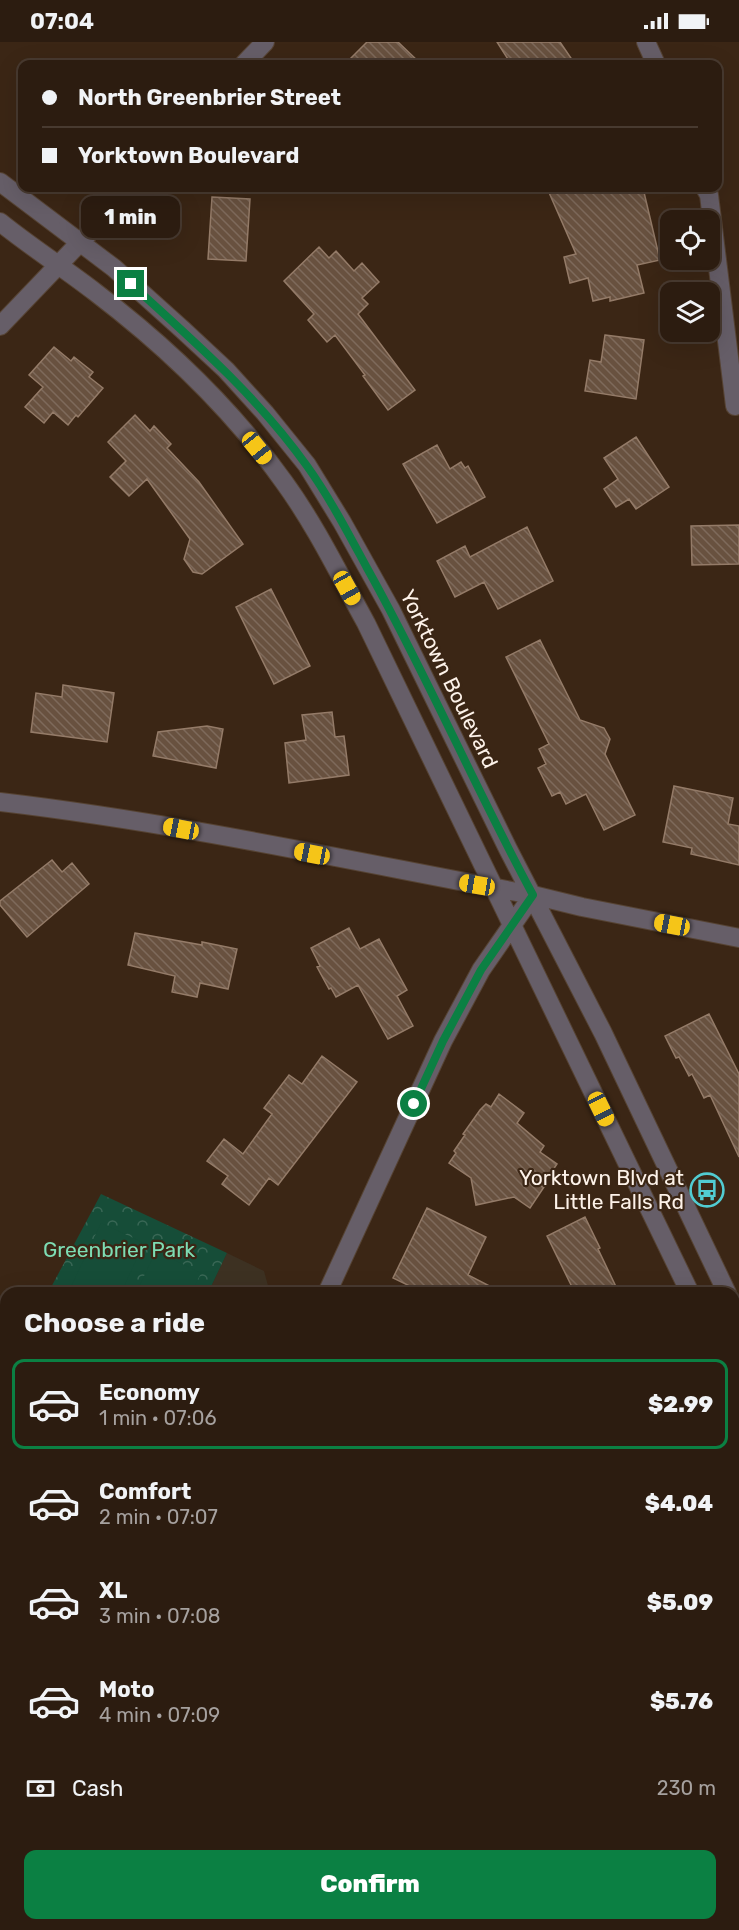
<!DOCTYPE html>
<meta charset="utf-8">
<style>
body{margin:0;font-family:Rubik,sans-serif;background:#342519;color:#f1f3f6;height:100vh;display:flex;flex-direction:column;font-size:22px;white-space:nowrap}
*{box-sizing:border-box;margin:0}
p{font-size:20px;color:#a6a19f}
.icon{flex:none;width:33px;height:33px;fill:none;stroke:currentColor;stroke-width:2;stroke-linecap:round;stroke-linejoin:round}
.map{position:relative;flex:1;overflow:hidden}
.details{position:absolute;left:0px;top:1245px;width:740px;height:644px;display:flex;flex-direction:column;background:#2c1c10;border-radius:18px 18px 0 0;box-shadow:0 6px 24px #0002,0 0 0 2px #483a30}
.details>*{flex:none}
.banner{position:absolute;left:18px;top:18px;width:704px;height:132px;border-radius:12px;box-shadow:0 6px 24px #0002,0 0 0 2px #483a30;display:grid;align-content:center;height:132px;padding:0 24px;background:#2c1c10}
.fabs{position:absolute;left:660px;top:168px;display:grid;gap:12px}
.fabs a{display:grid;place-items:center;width:60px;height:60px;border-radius:12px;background:#2c1c10;box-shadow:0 6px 24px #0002,0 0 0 2px #483a30;font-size:30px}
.end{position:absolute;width:27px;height:27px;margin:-14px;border:8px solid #0b8043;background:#fff;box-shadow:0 0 0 3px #fff}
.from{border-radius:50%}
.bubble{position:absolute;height:42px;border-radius:12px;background:#2c1c10;box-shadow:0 6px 24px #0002,0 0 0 2px #483a30;font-size:20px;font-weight:800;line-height:42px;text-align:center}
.car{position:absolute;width:18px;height:36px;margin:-18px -9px;border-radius:8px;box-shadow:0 0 4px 2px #0007;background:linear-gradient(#f5c518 24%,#345 0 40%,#f5c518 0 76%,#345 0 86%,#f5c518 0)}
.banner b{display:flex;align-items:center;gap:21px;height:57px;font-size:22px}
.banner b+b{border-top:2px solid #483a30}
.banner i{width:15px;height:15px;background:#f1f3f6}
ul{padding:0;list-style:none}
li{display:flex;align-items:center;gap:18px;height:90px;margin:0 12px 9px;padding:0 12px;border:3px solid transparent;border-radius:12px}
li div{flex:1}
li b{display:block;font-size:22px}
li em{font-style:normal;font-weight:800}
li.current{border-color:#0b8043}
li>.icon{width:54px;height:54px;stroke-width:1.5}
h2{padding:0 24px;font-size:27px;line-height:72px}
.pay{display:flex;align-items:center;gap:15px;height:66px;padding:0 24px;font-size:22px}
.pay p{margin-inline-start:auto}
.cta{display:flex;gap:12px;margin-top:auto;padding:12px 24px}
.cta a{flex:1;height:69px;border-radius:12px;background:#0b8043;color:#fff;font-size:24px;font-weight:800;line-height:69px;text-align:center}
.status{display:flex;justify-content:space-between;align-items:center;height:42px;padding:0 30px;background:#2c1c10;direction:ltr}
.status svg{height:16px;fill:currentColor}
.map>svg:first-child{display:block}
</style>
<div class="status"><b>07:04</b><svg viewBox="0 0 49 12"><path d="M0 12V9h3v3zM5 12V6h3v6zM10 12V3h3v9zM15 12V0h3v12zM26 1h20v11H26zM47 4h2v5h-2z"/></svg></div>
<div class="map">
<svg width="739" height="1888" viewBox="0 0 739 1888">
<defs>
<pattern id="grass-dots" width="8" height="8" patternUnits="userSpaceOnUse" patternTransform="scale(1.5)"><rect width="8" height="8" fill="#164d38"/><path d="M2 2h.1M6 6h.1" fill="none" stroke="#396755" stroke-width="1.8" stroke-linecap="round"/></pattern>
<pattern id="forest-crowns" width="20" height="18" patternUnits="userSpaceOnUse" patternTransform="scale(1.5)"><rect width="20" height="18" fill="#164d38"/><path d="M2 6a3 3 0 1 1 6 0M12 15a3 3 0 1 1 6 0" fill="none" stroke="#396755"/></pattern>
<pattern id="building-back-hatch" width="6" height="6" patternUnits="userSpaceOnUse" patternTransform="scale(1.5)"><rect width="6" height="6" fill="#68513f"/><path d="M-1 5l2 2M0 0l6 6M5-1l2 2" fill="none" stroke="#7e6a5b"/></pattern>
</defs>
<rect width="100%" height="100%" fill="#3b2615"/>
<path fill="#3d3122" d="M227,1211L264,1229L270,1251H208Z
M734,1431L739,1443V1888H0V1683L6,1689V1882H734Z"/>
<path fill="url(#grass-dots)" d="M734,1431L739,1443V1507L734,1501Z
M6,1790V1865L0,1875V1803Z"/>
<path fill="url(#forest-crowns)" d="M101,1152L227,1211L208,1251H48Z
M0,1276L6,1278V1536L0,1548Z
M0,1555L6,1562V1689L0,1683Z"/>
<path fill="#164d38" d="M101,1181L144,1201L121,1251H68Z
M156,1209L201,1231L191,1251H136Z
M0,1305L6,1308V1359L0,1372Z
M6,1582V1669L0,1663V1588Z
M419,1883H486L495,1888H416Z"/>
<path fill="url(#building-back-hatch)" stroke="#947b68" stroke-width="1.5" d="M367,0H398L421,22H345Z
M497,0H560L575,22H511Z
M547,146H643L660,218L637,223L644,251L610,259V255L593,259L588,236L570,241L564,215L576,212Z
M212,155L250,157L246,219L208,217Z
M319,205L329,216L336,209L354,229L362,221L379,240L362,256L368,262L358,272L415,348L388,368L363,334L365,333L335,293L327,300L308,278L314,272L284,239Z
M605,293L644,298L636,357L585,349L590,318L601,320Z
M54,305L71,319L74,315L93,330L89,335L103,346L78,375L76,373L68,383L53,370L44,381L25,365L43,345L29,333Z
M135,373L150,389L154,384L171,402L167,406L199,440L243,502L202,532L193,530L184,517L190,497L147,437L129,454L110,435L126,419L108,400Z
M636,395L669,445L636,467L629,457L616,465L604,447L618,437L604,416Z
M437,403L450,427L461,420L465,426L468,424L485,455L437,481L403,422Z
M739,483V522L692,523L691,484Z
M527,485L553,539L498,567L484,540L455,555L437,519L465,504L470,515Z
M271,547L310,624L274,642L236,565Z
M540,598L580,678L604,686L610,697L605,712L635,773L604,788L586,752L566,762L560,750L552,754L538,726L546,722L539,707L549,702L506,615Z
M63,643L114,651L107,700L31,690L36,651L62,655Z
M332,670L335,695L344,694L349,733L289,741L285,701L306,698L302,673Z
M207,684L223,687L216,726L153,714L158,690Z
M674,744L733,756L728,782L739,784V823L691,812L692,806L663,800Z
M52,818L62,830L72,821L89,842L27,895L0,863V859Z
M349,886L360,907L379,897L407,948L397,954L413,984L388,997L358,943L336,955L331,946L329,947L317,925L320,924L311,906Z
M135,891L202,903V900L237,907L228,947L200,941L197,955L172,950L175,934L128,923Z
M709,972L739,1032V1115L710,1053L704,1056L692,1032L689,1034L679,1015L676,1016L665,994Z
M322,1014L357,1040L278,1143L269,1136L249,1163L222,1142L228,1134L207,1119L224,1097L243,1112L272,1072L264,1066L289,1033L302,1042Z
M499,1052L524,1071L517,1081L544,1104L540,1110L557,1122L542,1144L544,1145L530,1166L514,1155L476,1163L471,1136L449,1121L456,1111L454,1109L465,1093L463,1092L480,1068L486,1062L491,1065Z
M427,1166L486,1195L468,1233L503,1251H424L393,1236Z
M585,1175L600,1206L598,1207L619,1251H575L547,1194Z"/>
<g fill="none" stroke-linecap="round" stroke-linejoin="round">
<defs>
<path id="minor" d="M646,0L656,22
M244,22L265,0
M0,140L114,226L183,288L226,328L265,371L307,423L342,480L391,568L508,807L603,991L727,1251
M705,146L709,153L735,364
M0,180C31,205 64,226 95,250C166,304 232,367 284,440C316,484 340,534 366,581L690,1251
M0,284L132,146
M0,760C179,781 356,820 533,853L582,865L739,896
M327,1251L443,999L481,928L533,853
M734,1264L739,1275
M734,1338L739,1349
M734,1550L739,1556"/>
</defs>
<use href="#minor" stroke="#564333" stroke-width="20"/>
<path stroke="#806e60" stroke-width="4" stroke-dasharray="4.5 3" stroke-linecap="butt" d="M734,1506L739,1512
M734,1588L739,1596
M0,1685L6,1691
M734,1745L739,1740
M0,1789L6,1777
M734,1822L739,1831
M734,1869L739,1866
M654,1882L670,1888
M0,1883L6,1874
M606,1884L615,1888
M636,1888L641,1882
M722,1888L739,1882"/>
<use href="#minor" stroke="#665e68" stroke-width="18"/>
</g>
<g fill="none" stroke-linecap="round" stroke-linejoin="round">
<path stroke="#0b8043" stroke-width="8" d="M131,242C194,299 258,355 307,424C330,456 348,491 367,526C427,633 475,746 533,853L481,928L443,999L414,1062"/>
</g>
<defs>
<symbol id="bus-ring" viewBox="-11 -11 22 22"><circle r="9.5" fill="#3b2615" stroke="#51ccd2" stroke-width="1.5"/><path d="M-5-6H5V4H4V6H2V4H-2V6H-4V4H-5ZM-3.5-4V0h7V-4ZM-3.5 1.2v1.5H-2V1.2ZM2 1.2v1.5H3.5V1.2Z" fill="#51ccd2"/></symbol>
</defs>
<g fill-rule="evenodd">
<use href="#bus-ring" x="688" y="1129" width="38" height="38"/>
</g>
<g text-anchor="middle" stroke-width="4.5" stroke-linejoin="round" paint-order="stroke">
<g font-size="21" fill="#fdf2e9" stroke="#3b2615">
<text transform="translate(449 637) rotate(64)" y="7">Yorktown Boulevard</text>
</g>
<g font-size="21" fill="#fdf2e9" stroke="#3b2615" text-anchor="end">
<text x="684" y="1143">Yorktown Blvd at<tspan x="684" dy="24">Little Falls Rd</tspan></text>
</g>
<g font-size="21" fill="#7ddcb3" stroke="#3b2615">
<text x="119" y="1215">Greenbrier Park</text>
</g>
</g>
</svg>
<div class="fabs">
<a><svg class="icon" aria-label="locate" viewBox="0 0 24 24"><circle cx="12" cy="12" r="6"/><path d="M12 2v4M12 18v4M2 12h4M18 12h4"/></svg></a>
<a><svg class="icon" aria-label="layers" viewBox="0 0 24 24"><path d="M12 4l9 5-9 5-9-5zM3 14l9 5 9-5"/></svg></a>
</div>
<i class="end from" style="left:414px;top:1062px"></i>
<i class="end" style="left:131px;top:242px"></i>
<div class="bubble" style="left:81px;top:154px;width:99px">1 min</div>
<i class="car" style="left:257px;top:406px;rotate:141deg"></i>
<i class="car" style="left:347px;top:546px;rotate:151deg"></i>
<i class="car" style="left:181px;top:787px;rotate:281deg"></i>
<i class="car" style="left:312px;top:812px;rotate:281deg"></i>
<i class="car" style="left:477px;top:843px;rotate:280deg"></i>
<i class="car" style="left:672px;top:883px;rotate:281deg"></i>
<i class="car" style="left:601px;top:1067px;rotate:154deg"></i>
<div class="banner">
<b><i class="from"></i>North Greenbrier Street</b>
<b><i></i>Yorktown Boulevard</b>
</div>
<section class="details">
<h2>Choose a ride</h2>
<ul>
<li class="current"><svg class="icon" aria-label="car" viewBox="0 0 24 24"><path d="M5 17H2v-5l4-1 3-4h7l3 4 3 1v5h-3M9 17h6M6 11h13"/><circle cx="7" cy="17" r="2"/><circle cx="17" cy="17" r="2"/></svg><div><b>Economy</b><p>1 min · 07:06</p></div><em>$2.99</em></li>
<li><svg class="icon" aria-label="car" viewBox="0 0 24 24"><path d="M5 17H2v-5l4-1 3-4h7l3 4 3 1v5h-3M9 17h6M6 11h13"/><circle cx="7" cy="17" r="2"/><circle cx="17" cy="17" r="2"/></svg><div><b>Comfort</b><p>2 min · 07:07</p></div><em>$4.04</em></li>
<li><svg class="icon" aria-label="car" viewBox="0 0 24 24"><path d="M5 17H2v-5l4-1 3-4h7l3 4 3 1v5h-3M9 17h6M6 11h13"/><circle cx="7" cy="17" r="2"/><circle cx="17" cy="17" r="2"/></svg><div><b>XL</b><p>3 min · 07:08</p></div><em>$5.09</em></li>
<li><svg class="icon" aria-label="car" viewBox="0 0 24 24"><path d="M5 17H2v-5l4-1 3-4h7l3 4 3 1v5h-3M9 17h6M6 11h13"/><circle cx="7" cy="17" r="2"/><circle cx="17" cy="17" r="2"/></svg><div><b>Moto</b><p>4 min · 07:09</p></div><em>$5.76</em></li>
</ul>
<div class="pay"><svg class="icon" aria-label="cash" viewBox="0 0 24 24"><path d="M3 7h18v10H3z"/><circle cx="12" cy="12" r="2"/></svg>Cash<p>230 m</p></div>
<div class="cta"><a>Confirm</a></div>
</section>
</div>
